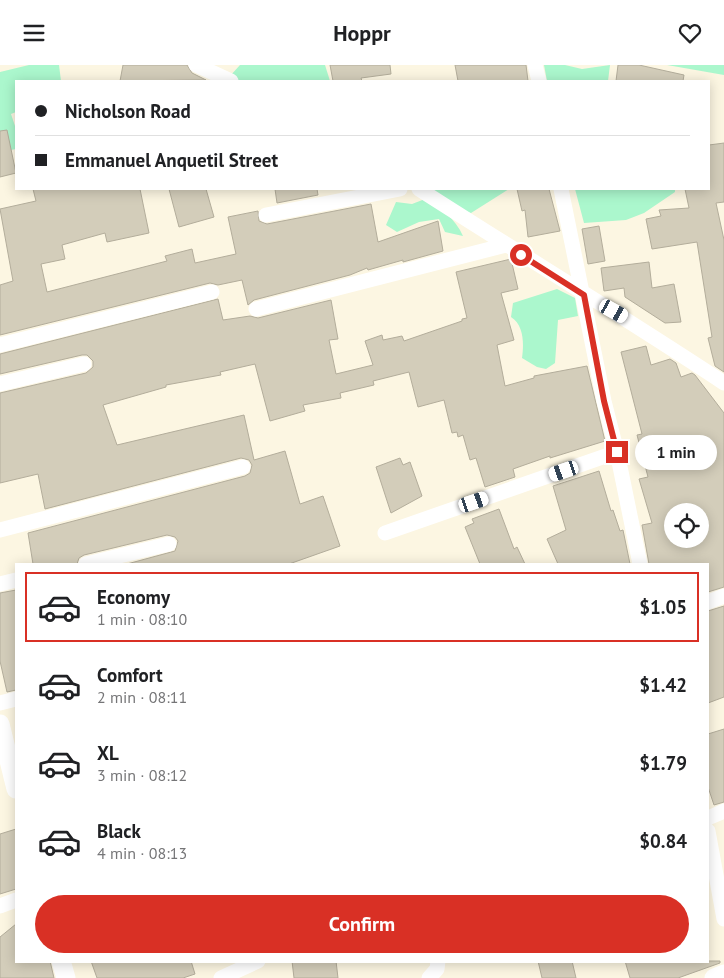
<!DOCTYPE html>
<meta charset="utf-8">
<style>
body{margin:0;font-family:"PT Sans",sans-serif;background:#f2f2f2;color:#202124;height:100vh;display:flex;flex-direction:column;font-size:19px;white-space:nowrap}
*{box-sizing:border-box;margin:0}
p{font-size:16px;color:#757577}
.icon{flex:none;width:28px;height:28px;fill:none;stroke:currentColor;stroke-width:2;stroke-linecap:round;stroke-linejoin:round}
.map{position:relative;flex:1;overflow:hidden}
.sheet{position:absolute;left:15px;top:498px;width:694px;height:400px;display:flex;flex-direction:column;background:#fff;border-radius:0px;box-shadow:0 2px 12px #0003}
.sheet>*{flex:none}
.guide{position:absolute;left:15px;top:15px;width:695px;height:110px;border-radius:0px;box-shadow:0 2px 12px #0003;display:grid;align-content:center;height:110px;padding:0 20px;background:#fff}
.controls{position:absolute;left:664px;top:438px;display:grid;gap:10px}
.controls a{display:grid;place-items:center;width:45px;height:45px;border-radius:50%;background:#fff;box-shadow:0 2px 12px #0003;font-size:25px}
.end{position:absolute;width:22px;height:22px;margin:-11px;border:6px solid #d93025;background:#fff;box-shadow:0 0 0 2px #fff}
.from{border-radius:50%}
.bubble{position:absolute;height:35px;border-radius:18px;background:#fff;box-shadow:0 2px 12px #0003;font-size:16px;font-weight:700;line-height:35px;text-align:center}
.car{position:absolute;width:15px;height:30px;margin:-15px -8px;border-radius:6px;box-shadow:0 0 4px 1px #0007;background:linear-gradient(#fff 24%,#345 0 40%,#fff 0 76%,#345 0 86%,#fff 0)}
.guide b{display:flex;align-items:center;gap:18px;height:48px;font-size:19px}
.guide b+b{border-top:1px solid #e0e0e0}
.guide i{width:12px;height:12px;background:#202124}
ul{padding:9px 0 0;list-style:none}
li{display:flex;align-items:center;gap:15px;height:70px;margin:0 10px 8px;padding:0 10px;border:2px solid transparent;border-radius:0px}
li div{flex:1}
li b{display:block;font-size:19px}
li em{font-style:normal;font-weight:700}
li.selected{border-color:#d93025}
li>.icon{width:45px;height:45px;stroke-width:1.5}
.primary-button{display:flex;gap:10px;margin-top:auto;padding:10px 20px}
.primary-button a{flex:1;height:58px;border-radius:30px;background:#d93025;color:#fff;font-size:20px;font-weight:700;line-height:58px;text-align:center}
header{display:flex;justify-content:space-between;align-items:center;height:65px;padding:0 20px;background:#fff;font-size:22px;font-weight:700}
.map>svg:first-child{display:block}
</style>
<header><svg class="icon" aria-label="menu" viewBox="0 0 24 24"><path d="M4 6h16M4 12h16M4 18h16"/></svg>Hoppr<svg class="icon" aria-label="heart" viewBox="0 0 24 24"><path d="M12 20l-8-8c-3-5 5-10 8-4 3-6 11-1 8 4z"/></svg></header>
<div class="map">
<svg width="724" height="913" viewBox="0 0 724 913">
<rect width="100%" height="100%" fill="#fcf6e2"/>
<path fill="#abf7cd" d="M29,0H59L61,16H16V47L11,49L16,64V84L0,87V7Z
M240,0H325L330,16H239L230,11Z
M544,0H565L582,4L610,0L608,16H547Z
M667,0H724V10Z
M430,124H509L471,148L454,144Z
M575,124H675V127L644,148L626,155L584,158Z
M425,134C441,143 455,153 463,171L445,167L439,154L419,157L397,167L386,160L396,137L412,139Z
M557,224L575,233L578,251L558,255L555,298L546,304L537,302L522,293C524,279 524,260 511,252L513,238Z"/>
<path fill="#d3cdba" stroke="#b3ad9b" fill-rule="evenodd" d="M123,0H187L192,8L206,15L120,16Z
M330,0H390L391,9L361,13L362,16H333Z
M455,0H526L528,16H458Z
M618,0H639L684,10L683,16H616Z
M7,65L16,108L0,112V66Z
M724,78V137L716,138L724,175V307L715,301L708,273L712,272L697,177L652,184L646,154L661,151L659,145L689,143L685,124H709V80Z
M33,124H140L149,168L107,177L105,168L62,180L65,194L41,199L47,227L167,196L165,191L192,184L195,198L236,189L228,152L258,146L259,156L267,159L371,139L378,177L438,156L443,186L403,197V195L368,205L367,203L350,210L254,235L248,240L242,215L218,220L210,218L0,270V220L13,216L0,144L36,136Z
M169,124H206L214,152L179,162Z
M275,124H317L318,130L277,138Z
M517,124H549L560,166L528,172L525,145L522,146Z
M599,161L605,196L588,199L582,164Z
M511,194L518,224L501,228L514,275L497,280L505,321L534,313V311L587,301L605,376L550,393V391L513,404L515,412L485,422L476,393L470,395L463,370L458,372L457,367L452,368L444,335L418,342L409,307L373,316L374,320L340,328L341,333L303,340L305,346L270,356L255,299L220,307L221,310L166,320V322L103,340L117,380L244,350L254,395L285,386L300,439L323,431L340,481L289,499H127L175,486L178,476L175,472L167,470L84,490L79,493L77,499H33L28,468L245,411L250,408L252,400L249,395L241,393L45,444L38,409L0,418V328L86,308L93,302V296L87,290H82L0,309V289L218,234L223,255L250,251L258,253L331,235L338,274L329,275L336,309L373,300L365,276L382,270L383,275L402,271L404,276L462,256V254L467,253L456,207Z
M649,197L652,223L674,219L681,257L665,258L625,232L624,223L604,226L601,203Z
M646,281L651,300L670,294L676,298L681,312L692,308L695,310L724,348V522L708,527V499H649L642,460L652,458L639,414L648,412L637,370L642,369L621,287ZM672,446H700V474H672Z
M400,393L403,400L410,397L422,431L391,448L376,402Z
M599,406L611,446L613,445L620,466L623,465L630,499H558L547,474L566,465L553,421Z
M499,444L514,484L517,482L525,499H480L465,462L474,458L472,454Z
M16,525V625L7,627L0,596V528Z
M724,541V632L708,638V546Z
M724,664V737L714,740L708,722V669Z
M16,764V824L0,829V769Z
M16,859V896H50L54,913H0V872Z
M91,896H191L195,909L183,913H97Z
M292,896H336L338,913H294Z
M538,896H572L576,913H542Z
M625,896H720V898L678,913H630Z"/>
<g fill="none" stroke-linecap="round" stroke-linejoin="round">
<path stroke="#fff" stroke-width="15" d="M196,0L231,16
M535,0L539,16
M419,124C520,189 623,251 724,318
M561,124L604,336L617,387L640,499
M266,150L400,124
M256,244L506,180
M0,280L212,227
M0,319L84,299
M0,465L243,402
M385,468L617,387
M86,499L169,479
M0,519L16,515
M708,537L724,531
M0,638L16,634
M708,753L724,746
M708,766L724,854
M0,841L16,835
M221,913L258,896
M429,913L437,904L438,896"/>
<path stroke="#fff" stroke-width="19" d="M0,659L16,724
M61,896L66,913
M714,913L724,909"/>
</g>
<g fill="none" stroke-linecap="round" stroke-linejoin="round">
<path stroke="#d93025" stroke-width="6" d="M521,190L584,230L604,336L617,387"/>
</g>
</svg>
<div class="controls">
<a><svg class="icon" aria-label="locate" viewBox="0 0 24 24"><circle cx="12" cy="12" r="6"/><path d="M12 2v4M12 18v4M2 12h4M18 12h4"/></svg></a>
</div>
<i class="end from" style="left:521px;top:190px"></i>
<i class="end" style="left:617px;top:387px"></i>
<div class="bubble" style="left:635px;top:370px;width:82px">1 min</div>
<i class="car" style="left:614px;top:246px;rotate:119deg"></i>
<i class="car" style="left:564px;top:406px;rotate:251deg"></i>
<i class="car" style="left:474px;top:437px;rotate:71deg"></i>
<div class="guide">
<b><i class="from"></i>Nicholson Road</b>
<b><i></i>Emmanuel Anquetil Street</b>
</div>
<section class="sheet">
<ul>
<li class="selected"><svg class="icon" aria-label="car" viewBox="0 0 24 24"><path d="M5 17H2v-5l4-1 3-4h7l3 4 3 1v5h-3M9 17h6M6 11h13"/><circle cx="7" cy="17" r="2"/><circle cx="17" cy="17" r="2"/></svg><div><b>Economy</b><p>1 min · 08:10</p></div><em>$1.05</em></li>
<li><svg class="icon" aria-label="car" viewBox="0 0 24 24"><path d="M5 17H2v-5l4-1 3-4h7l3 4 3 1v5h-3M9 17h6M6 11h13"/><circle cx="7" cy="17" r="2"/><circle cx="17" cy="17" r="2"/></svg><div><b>Comfort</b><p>2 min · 08:11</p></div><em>$1.42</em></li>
<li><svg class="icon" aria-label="car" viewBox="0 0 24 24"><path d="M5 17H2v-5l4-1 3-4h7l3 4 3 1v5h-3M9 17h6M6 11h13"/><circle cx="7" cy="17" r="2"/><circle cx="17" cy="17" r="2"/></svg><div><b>XL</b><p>3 min · 08:12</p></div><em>$1.79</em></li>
<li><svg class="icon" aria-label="car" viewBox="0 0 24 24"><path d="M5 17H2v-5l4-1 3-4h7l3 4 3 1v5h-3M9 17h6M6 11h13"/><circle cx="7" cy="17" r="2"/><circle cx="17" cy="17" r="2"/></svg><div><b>Black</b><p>4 min · 08:13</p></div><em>$0.84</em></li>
</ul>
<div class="primary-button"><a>Confirm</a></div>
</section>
</div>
